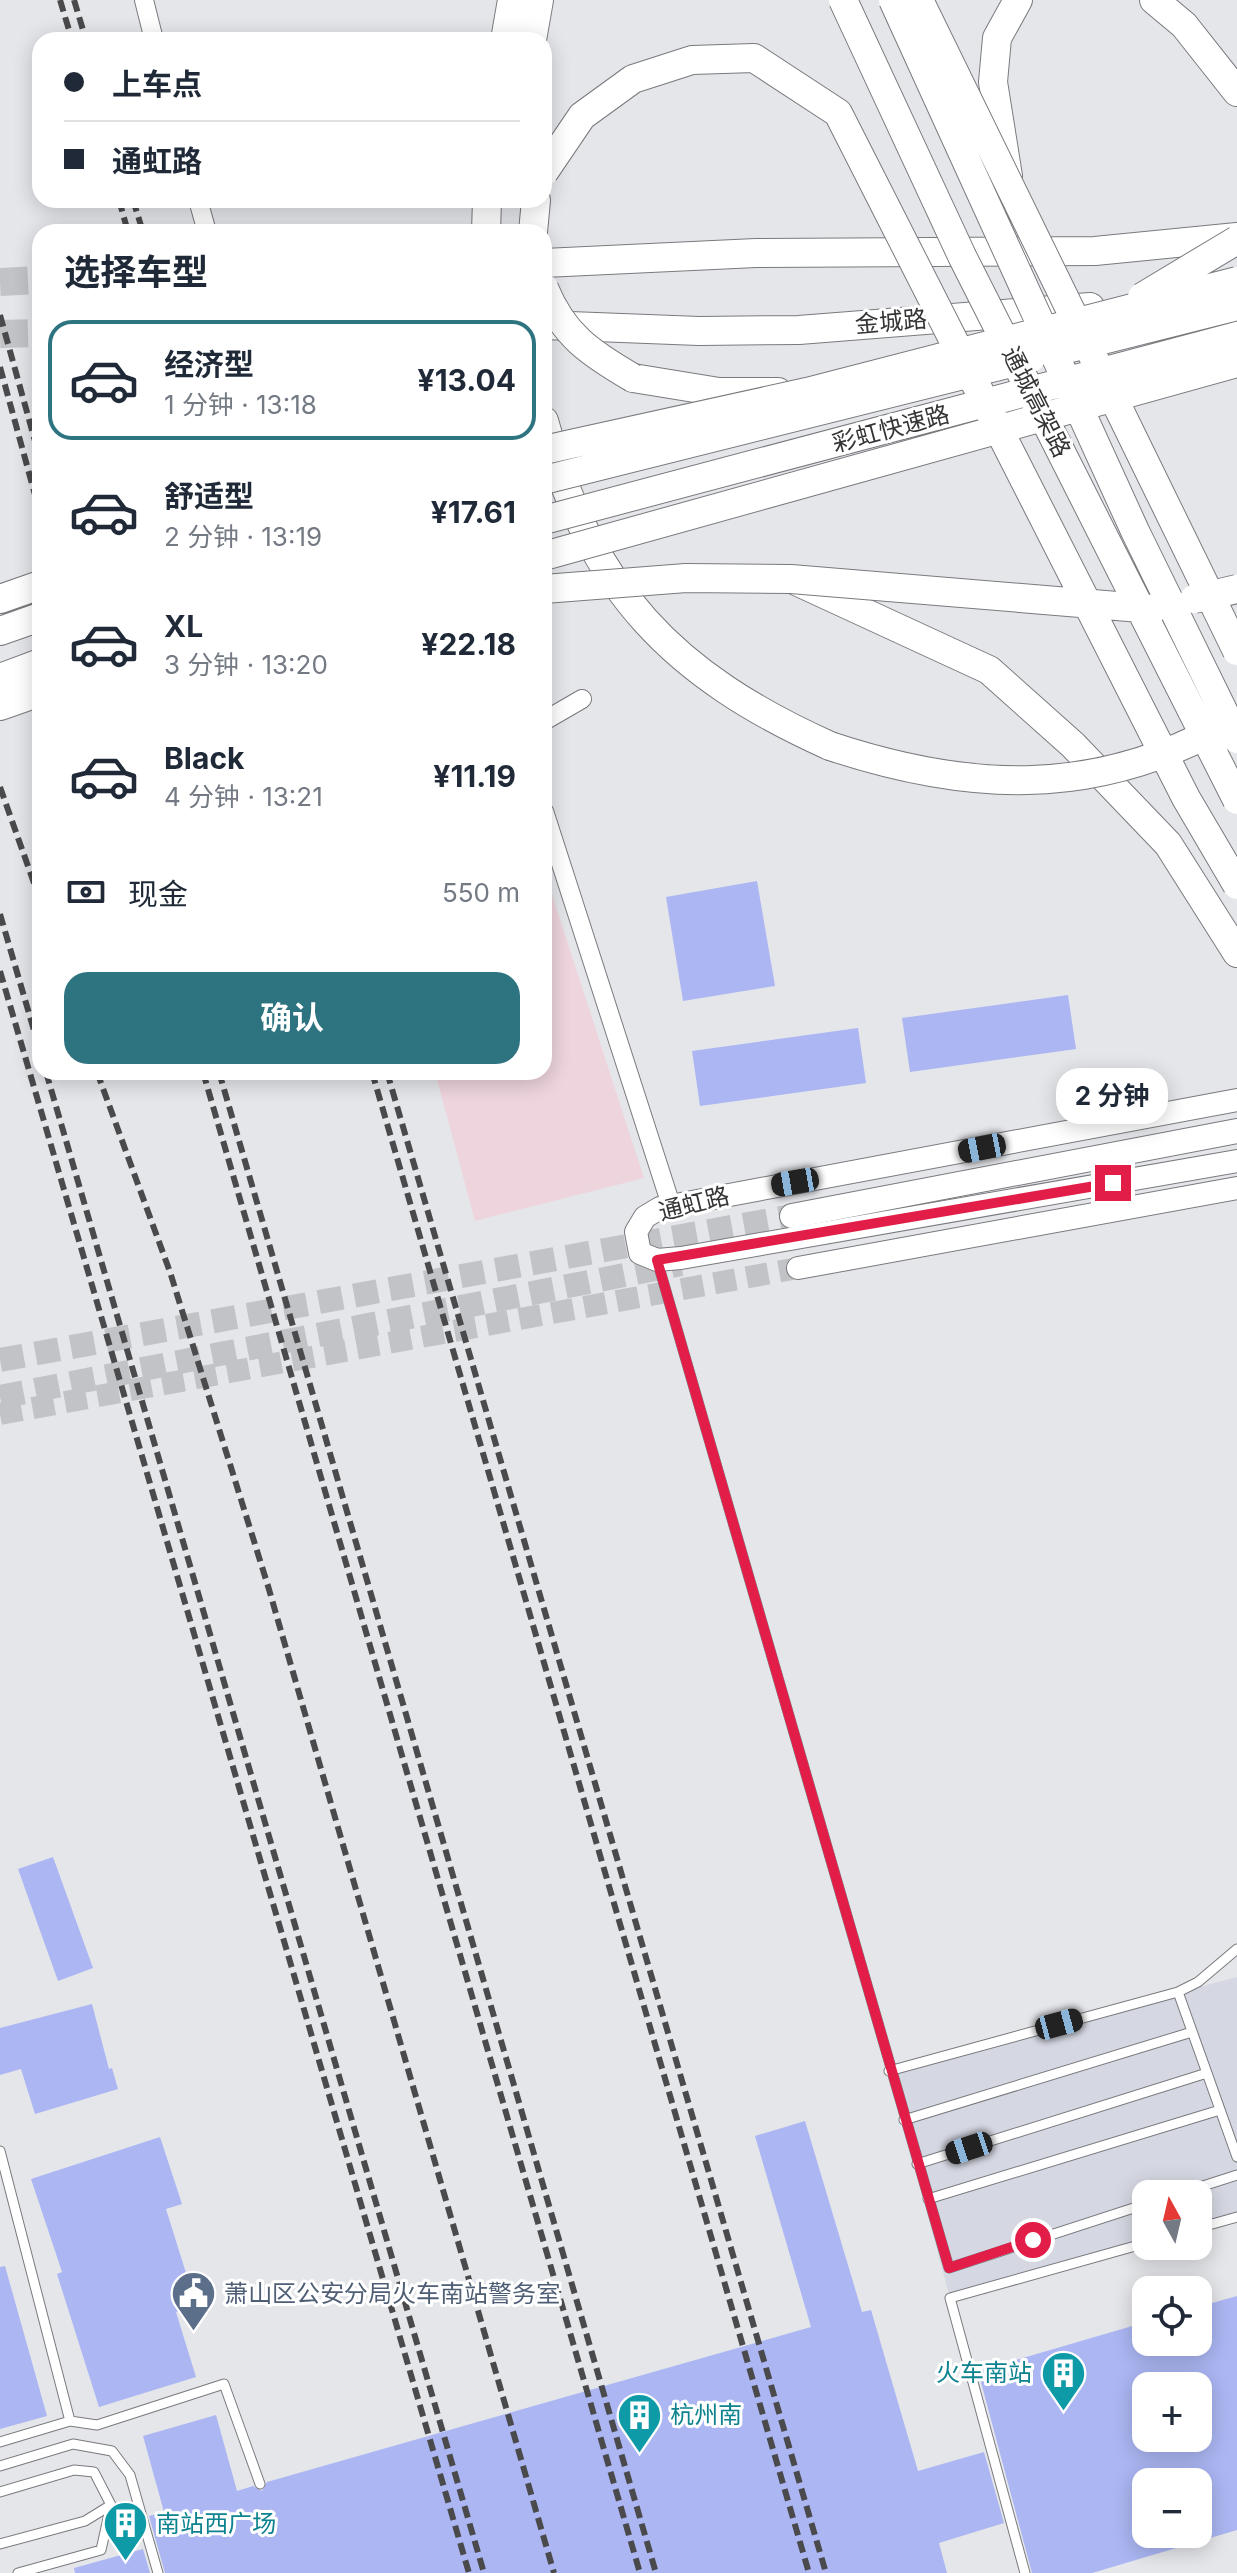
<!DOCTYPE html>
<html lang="zh">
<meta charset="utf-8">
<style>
body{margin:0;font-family:Inter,"Noto Sans SC",sans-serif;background:#f6f6f7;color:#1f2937;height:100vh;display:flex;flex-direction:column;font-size:30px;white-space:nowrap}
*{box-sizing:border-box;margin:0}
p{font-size:26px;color:#747a83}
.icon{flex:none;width:44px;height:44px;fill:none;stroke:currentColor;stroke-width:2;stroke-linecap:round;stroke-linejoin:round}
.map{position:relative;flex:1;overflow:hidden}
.side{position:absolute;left:32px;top:224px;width:520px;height:856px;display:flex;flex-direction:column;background:#fff;border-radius:24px;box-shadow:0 4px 20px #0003}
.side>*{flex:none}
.banner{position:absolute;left:32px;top:32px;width:520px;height:176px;border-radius:24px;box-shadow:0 4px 20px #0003;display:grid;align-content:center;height:176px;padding:0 32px;background:#fff}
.needle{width:52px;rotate:352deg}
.controls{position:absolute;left:1132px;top:2180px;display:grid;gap:16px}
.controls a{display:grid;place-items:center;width:80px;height:80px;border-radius:16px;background:#fff;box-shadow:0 4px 20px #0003;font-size:40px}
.end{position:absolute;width:36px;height:36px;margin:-18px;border:10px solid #e11d48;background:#fff;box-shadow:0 0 0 4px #fff}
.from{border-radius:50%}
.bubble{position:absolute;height:56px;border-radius:24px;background:#fff;box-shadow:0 4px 20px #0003;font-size:26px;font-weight:700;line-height:56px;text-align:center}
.car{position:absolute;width:24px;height:48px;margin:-24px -12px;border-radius:10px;box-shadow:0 0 6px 2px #0007;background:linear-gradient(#222 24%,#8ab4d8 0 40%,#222 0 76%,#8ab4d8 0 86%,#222 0)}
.banner b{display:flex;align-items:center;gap:28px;height:76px;font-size:30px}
.banner b+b{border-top:2px solid #e0e1e3}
.banner i{width:20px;height:20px;background:#1f2937}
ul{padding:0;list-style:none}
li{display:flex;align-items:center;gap:24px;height:120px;margin:0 16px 12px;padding:0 16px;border:4px solid transparent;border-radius:24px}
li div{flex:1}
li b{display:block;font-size:30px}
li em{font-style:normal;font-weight:700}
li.current{border-color:#2d7480}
li>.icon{width:72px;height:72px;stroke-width:1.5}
h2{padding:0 32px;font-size:36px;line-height:96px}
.pay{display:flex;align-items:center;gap:20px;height:88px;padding:0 32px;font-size:30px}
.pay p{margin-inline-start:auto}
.primary-button{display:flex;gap:16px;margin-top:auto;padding:16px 32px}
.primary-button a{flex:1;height:92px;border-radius:24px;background:#2d7480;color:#fff;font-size:32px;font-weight:700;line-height:92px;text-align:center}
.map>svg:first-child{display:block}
</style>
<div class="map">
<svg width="1237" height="2573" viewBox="0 0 1237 2573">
<rect width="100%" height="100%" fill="#e5e6ea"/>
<path fill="#eed4dc" d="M544,870L644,1178L475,1221L435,1072H544Z"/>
<path fill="#d5d7e2" d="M1237,1977V2221L1198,2231V2194H1146V2245L950,2298L889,2071Z"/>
<path fill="#abb6f3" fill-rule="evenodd" d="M757,881L775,986L683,1001L666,897Z
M1068,995L1076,1049L910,1072L902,1018Z
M858,1028L866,1083L700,1106L692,1051Z
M53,1857L93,1968L58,1981L18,1869Z
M92,2004L109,2069L112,2068L118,2089L35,2114L21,2069L0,2075V2028Z
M805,2121L862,2312L871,2310L918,2471L984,2452L1004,2523L939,2543L947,2573H165L149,2516L164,2512L143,2436L216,2415L237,2491L253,2486L262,2491L267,2482L811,2327L755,2136Z
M160,2137L182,2204L166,2209L196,2305L176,2312L196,2377L99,2407L57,2274L62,2272L31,2179Z
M5,2266L47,2416L0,2429V2267Z
M1237,2296V2530L1092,2573H1032L978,2371L1146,2322V2342H1198V2307ZM1146,2386H1198V2438H1146ZM1146,2482H1198V2534H1146Z
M143,2549L150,2573H75L74,2568Z"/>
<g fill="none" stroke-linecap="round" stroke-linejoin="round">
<path stroke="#c2c3c6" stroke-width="22" stroke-dasharray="22 11" stroke-linecap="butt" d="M0,1414L798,1268"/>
<path stroke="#c2c3c6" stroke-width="24" stroke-dasharray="24 12" stroke-linecap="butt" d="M0,1360L792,1216
M0,1397L681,1264"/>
<path stroke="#c2c3c6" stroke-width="28" stroke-dasharray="28 14" stroke-linecap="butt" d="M0,282L40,280
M0,334L40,333"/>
<defs>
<path id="service" d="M657,1260L949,2268L1146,2204
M1178,1992L1237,2157
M889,2071L1178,1992L1198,1982L1237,1949
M904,2120L1192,2032
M0,2151L70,2421L0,2442
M917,2164L1207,2073
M1178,2194L1237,2175
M928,2199L1220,2110
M1198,2228L1237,2217
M70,2421L97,2425L224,2384L260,2484
M0,2466L73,2444L112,2451L130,2475L158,2573
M0,2492L74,2470L94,2472L111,2505L101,2550L18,2573
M0,2544L85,2521L111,2505
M1025,2573L950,2298L1146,2243"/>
<path id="minor" d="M144,0L154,40
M198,200L207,232
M544,721L582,699
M544,811L671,1205"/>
<path id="tertiary" d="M1237,1100L660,1208L645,1217L636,1232L640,1253L657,1260L681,1258L1237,1161
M798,1268L1237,1188"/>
<path id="secondary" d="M792,1216L1237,1131"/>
<path id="primary" d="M1154,0L1184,25L1237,92
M544,263L756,253L1095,251L1237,237
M544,325L699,331L799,330L1090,307"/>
<path id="trunk" d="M505,40L512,0
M532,40L539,0
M1008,176L993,82L997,38L1018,0
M486,232L487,200
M533,232L536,200
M633,378L719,392H778
M544,421C590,590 672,675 830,746
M796,581L989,670L1073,745L1168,844L1237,953
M0,599L40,585
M0,631L40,617
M0,678L40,663
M0,706L40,692"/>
</defs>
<use href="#service" stroke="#797a7e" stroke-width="11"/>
<use href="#minor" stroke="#797a7e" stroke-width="20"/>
<use href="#tertiary" stroke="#797a7e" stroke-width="24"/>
<use href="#secondary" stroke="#797a7e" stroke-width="26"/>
<use href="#primary" stroke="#797a7e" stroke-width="30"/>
<use href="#trunk" stroke="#797a7e" stroke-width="30"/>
<use href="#service" stroke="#fff" stroke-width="9"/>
<use href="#minor" stroke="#fff" stroke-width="18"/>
<use href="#tertiary" stroke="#fff" stroke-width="22"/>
<use href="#secondary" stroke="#fff" stroke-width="24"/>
<use href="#primary" stroke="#fff" stroke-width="28"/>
<use href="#trunk" stroke="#fff" stroke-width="28"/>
<path stroke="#4a4a4c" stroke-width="6" stroke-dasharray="12 6" stroke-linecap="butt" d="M60,0L72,40
M74,0L86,40
M119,200L128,232
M133,200L143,232
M0,315L40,459
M0,367L40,513
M0,787L40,900
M0,914L40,1051
M0,971L469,2573
M46,1072L484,2573
M97,1072L170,1272L268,1586L554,2573
M203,1072L640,2573
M219,1072L656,2573
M372,1072L809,2573
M387,1072L826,2573"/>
<defs>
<path id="trunk-bridge" d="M843,0L962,256L1237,800
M893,0L1135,531L1237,739
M919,0L1237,651
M544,172L582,116L633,79L692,60L754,58L838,113L1186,798L1237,885
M544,288C563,335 590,353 633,378
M1142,297L1237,240
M1071,348L1237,306
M544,450L807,392L1237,281
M544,480L1031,358
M544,520L1237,336
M544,556L1237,363
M544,589L686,578L791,579L1153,609
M1194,599L1237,589
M830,746C966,791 1090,798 1219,728"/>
</defs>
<use href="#trunk-bridge" stroke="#797a7e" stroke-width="30" stroke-linecap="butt"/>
<use href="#trunk-bridge" stroke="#fff" stroke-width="28"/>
</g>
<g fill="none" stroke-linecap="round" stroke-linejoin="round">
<path stroke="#e11d48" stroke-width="10" d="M1033,2240L949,2268L657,1260L1113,1183"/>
</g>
<defs>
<symbol id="civic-pin" viewBox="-11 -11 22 30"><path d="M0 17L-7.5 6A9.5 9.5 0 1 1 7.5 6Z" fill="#5c6f8a" stroke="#fff"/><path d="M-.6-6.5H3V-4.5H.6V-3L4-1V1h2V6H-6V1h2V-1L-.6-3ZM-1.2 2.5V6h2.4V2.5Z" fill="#fff"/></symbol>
<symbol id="building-pin" viewBox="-11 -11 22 30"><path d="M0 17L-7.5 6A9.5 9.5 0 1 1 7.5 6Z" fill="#0f9aa8" stroke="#fff"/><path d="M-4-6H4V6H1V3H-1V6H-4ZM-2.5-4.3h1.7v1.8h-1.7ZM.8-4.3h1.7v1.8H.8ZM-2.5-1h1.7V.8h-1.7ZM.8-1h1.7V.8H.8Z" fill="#fff"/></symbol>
</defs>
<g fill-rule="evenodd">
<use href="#civic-pin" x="168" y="2268" width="51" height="69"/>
<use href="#building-pin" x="1038" y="2348" width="51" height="69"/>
<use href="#building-pin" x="614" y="2390" width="51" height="69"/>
<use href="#building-pin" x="100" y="2498" width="51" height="69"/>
</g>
<g text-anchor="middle" stroke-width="6" stroke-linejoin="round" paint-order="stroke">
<g font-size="24" fill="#353537" stroke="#fff">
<text transform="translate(891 322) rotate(-5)" y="8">金城路</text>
<text transform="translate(1036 402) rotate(63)" y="8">通城高架路</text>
<text transform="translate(891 429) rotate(-15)" y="8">彩虹快速路</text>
<text transform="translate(694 1204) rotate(-14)" y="8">通虹路</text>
</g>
<g font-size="24" fill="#4e5e75" stroke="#fff" text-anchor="start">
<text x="224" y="2302">萧山区公安分局火车南站警务室</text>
</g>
<g font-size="24" fill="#0d838f" stroke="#fff" text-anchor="start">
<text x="1032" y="2381" text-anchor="end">火车南站</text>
<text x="670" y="2423">杭州南</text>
<text x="156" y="2532">南站西广场</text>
</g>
</g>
</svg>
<div class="controls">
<a><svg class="needle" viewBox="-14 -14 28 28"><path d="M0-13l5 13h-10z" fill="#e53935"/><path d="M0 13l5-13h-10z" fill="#747a83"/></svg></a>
<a><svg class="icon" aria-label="locate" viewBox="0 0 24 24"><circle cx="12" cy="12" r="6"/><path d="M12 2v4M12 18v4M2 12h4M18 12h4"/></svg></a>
<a>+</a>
<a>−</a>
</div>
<i class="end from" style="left:1033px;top:2240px"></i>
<i class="end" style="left:1113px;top:1183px"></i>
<div class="bubble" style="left:1056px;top:1068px;width:112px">2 分钟</div>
<i class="car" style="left:982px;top:1148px;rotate:259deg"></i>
<i class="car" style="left:795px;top:1182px;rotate:260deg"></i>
<i class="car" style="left:1059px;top:2024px;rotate:75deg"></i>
<i class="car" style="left:969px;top:2148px;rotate:252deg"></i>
<div class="banner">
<b><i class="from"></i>上车点</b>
<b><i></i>通虹路</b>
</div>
<section class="side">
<h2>选择车型</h2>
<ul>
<li class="current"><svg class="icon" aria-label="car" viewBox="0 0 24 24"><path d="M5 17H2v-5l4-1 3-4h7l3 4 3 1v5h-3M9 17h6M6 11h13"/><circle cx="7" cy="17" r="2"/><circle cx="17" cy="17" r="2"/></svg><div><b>经济型</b><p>1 分钟 · 13:18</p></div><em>¥13.04</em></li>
<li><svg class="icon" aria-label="car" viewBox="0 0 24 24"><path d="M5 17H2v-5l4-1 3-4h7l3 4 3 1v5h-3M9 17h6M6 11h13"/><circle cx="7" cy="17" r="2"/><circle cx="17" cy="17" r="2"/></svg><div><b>舒适型</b><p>2 分钟 · 13:19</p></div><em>¥17.61</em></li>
<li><svg class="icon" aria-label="car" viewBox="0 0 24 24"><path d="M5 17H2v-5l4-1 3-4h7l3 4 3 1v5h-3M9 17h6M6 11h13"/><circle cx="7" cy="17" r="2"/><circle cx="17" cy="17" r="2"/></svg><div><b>XL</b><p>3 分钟 · 13:20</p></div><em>¥22.18</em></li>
<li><svg class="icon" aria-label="car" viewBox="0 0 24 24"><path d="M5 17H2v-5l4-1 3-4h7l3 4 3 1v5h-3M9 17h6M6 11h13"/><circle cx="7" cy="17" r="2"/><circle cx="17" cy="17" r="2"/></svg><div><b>Black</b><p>4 分钟 · 13:21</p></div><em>¥11.19</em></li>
</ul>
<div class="pay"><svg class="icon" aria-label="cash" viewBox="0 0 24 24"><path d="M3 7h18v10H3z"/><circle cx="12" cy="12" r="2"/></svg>现金<p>550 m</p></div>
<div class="primary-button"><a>确认</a></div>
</section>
</div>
